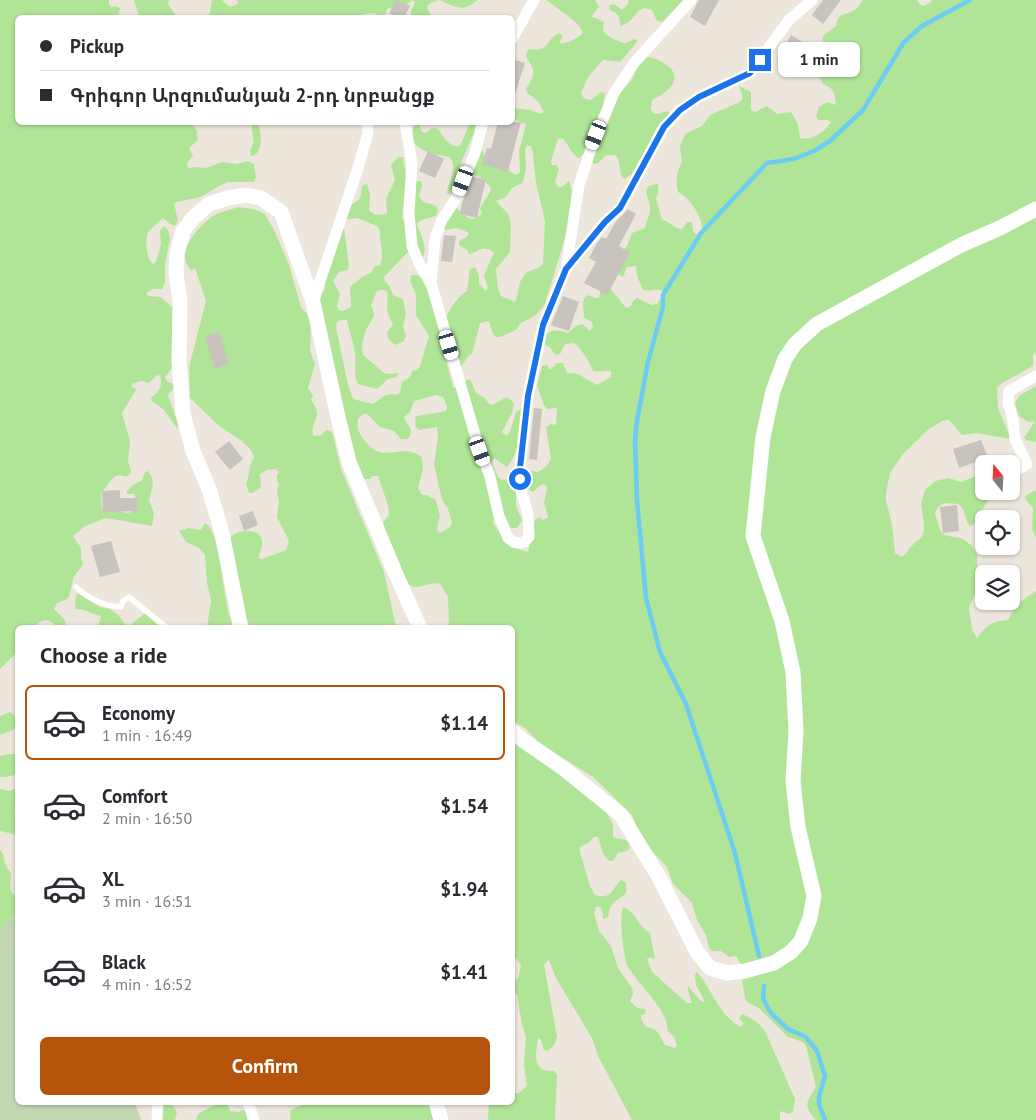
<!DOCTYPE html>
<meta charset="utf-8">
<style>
body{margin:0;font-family:"PT Sans","Noto Sans Armenian",sans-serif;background:#f2f2f3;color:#2b2b33;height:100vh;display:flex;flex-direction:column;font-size:19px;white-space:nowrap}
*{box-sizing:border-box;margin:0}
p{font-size:16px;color:#7c7c81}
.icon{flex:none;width:28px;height:28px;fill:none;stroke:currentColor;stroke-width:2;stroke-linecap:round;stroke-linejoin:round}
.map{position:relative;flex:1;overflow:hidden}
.side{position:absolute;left:15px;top:625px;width:500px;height:480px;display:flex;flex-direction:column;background:#fff;border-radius:8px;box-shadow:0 1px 4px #0004}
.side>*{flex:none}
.banner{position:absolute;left:15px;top:15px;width:500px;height:110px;border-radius:8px;box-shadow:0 1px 4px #0004;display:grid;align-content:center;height:110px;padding:0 25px;background:#fff}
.needle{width:32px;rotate:342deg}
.controls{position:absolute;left:975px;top:455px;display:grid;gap:10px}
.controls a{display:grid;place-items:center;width:45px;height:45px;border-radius:8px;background:#fff;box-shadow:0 1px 4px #0004;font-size:25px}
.end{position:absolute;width:22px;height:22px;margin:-11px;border:6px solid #1a73e8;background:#fff;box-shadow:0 0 0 2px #fff}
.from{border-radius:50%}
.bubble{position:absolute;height:35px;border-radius:8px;background:#fff;box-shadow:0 1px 4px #0004;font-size:16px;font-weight:700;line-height:35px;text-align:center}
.car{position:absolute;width:15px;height:30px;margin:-15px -8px;border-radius:6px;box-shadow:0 0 4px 1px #0007;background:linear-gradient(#fff 24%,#345 0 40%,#fff 0 76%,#345 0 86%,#fff 0)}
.banner b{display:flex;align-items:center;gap:18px;height:48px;font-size:19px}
.banner b+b{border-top:1px solid #e1e1e2}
.banner i{width:12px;height:12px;background:#2b2b33}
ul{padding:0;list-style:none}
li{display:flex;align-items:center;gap:15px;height:75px;margin:0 10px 8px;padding:0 15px;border:2px solid transparent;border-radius:8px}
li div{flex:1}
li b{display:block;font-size:19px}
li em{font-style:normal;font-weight:700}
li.on{border-color:#b45309}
li>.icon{width:45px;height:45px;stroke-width:1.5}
h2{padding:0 25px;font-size:22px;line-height:60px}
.button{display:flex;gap:10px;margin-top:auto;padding:10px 25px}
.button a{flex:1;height:58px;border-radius:8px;background:#b45309;color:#fff;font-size:20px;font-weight:700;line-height:58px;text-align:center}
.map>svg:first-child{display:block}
</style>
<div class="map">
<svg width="1036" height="1120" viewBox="0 0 1036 1120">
<rect width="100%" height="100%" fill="#ede6dc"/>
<path fill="#b0e597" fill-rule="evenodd" d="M0,0H109V4L111,7L115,6L120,8L119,13L116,17L18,18V122L191,123L197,131L198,140L189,148L193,156L187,163L188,168L195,167L206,168L222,162L236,164L248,161L254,164L256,177L254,182H228L219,186L201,197L177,202L174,204L178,220L175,226L170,224L163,218L148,232C145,241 146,258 153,264L156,262L161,244L160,231L164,226L168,230L170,239L165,265V283L162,289H153L146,293L148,296L161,297L173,308L172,368L165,377L168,382L174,384L173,390L169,393L168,396L179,425L177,428L164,410L152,401L151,398C159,392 163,386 160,376L157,375L149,383L141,381L132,384V387L135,388L136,390L122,413L130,441L128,461L131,472C127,479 125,476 118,475C112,478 107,486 102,492L101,498L102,507L128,513C137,511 137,500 134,494H127V491L134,484L142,481L145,472L148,471C156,482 152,488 149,500L154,514L152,526L106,518L85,526L73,536L81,548V558L83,564L80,569L74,576L69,596L67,599L57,603L54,609L65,620L66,627H57C50,619 42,617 35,627L18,628L17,652L0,669Z
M134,0H169L168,4L177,17H139Z
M212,0H222L230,7L238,4L237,0H477C463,14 454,6 439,0L431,3L427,6L431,17H411V10L415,3L413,0L403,7L388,8L384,17H376L377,14L375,13L363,14L360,18H206L209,17Z
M546,0H595L599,7L591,17L596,18L604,22L603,31C605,35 622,44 626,43C629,42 631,40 634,39L638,41L620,62L603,60L588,77L581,93C583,98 585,100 591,100L601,92L605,93L603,107L596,123C605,112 614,101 623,90C625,87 629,84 631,81C636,74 637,62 645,58C649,56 653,58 656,59C686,72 676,89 652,100L651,109L653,113L658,114L667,111L671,114L656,129L653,143L642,155L639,168L636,172L624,179L621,175L618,158L615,155H606L597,164L593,163L590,155L586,152L579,158C570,154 569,143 562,138L558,139L551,161L552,165H557L559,170L555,182L558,187H562L569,181L572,190L567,231L545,304L536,315L521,323L516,330L500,337H496L493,334L489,321L480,323L472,354L468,356L461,367C456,360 445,336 445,327C444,315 457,297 467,291L470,269L475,267L479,276V284L486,291L488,288L484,275L494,253C482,243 479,253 469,254L467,250L459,245V241L467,237L469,233L458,228L445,230L442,226L455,207C463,212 464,218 474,219L482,214L480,208L490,192L491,188L482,178L470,173L479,151H483L485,159L505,167L512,173L516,175L520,172L519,151L526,124L513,119V108L531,110L540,114L544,112L538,101L527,93L526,89C529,84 535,75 533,69C531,63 526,60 526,53L529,49C549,53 545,40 559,33L563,36L559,43C567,44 577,39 583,33C582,24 554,6 546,0ZM527,146H531L533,153L536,183L545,221L543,264C538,270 530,269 525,274C517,282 520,293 515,302L501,296L498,289L496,269L510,252L511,226L509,215L496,201L506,197L512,188L522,183L524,179L526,168L525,149Z
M629,0H683L662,22L657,21L652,10L644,8C632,14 634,22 620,26C620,16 619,14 610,10L609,5L614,4L622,10L628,4Z
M863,0H917L920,5L924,6L932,2L931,0H1036V353L1033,355V366L1002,383L997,388L998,408L1011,439L976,433L962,435L949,420L942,421L929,429L903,454L890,473L886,493V500L892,525L895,553L902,557C909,551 913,542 921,538L924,532V525L921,503L925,490L935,481L949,478L961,482L984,473V491H997L988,500L973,525L970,526C964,519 966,509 958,504C946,503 940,501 935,513L940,530L944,535L963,539L972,546L977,555L978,587L969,608L972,629L977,638C987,625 992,621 1008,620L1017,604L1036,591V1120H816C803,1105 806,1103 816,1087L806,1046L803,1042L788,1037L759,1008L747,1002L745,998L742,980L746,976L745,971L736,956L729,957L721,951H712L709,948L706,935L697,920L692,903L673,884L667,867L642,841L632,815L593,777L539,743L525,728L513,721L512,628L449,627L448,597L440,584C429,580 419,592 408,584L385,529L383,522L389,515L388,505L378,476H373L370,479H363L358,470L319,304L322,293L325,289V272L344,228L349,265L348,270L339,272L333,281L340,294L337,305L338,310L343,311L351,307L350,287L362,277L372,272L374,267L380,265C385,255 379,241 380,230L377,226L357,218L342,220L344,208C357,202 361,202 362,186L367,184L370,195L369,210C374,216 380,216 387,213L386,199L395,180L391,165L398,157H403L406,178L402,219L407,220L416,181H421L422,186L419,196C423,205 429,202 436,206L438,211L436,216L421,220L417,224C420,234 429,249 422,258L413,252H408L384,277L385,282L389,285L393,295L403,299L406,315L403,326L406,336L404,341L395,345L388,338L387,333L393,324C390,319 387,313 387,307C387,299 392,286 377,291L371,305L373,309L374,316L366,330L362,344L363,355L384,373L389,374L399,373L397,377L388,379L377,389L358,384C353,375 356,366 355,356C355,345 349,332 347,320H341L337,322L336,327L348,385L353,399L373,404C381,399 386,392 396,395L400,393L402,382L410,377L412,371L417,370L420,366L429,336L416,315V295L410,280L411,275H417L421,278L429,293L444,337L445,356L453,387L458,389L465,381L470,379L476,393L485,398L488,403L492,405L507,397L514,403L512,413L502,432L506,436L510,432L516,412L521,409C521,427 520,453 507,467L494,458L492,462L498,477L502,480L508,479L516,485V506L522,520L517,528H511L502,511L496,513L493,523L510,547L528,552L535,520L539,517L543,520L548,517L544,503L547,488L545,484L541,485L533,492C524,488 523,482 522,473L527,470L538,472L546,467L551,459L546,427L551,424L556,425L557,408L547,409L544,405L537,386L542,366L547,365L550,370L557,363H563L567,373L578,374L597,385L611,377V372C605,369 600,373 593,371C591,364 580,347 574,343L565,344L560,354L555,355L550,347L545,345L542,341C547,329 557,329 568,333L576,326L582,324L590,331L593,327L592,322L584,318L583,302L585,297L589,295L594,298H599L601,288H610L626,308L631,306L633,301L637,298L652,305L657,304L663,295L662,291C656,288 650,292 643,290L637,276L636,266L627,267L623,277L618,274L615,258L627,246L632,233L645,228C646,222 650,215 650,209C651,198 637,186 658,184V194L656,198L662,220C670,221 674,229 682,229L687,222H692L693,231L696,234L701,233C706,219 689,198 678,192C675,182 677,170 682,162L680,146L685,134L702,126L710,115L740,102L743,98L739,86L751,92V110L755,112L767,106L777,114L791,112L798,124L800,138C812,141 825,132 831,122L827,120H818L816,116L819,107L827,102L836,105C835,93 834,88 823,84L821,80L809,67V62L823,60L826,57L825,45L822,38L825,34L836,26C839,10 845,17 854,10C858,8 861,3 863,0ZM436,395L443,397L447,407L446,411C435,414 426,413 415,417L416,427L419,430L437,427L438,438L434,464L442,500L448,509L452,523L450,527L440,533L437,530L440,515L436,500L426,495H422L418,488L423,469L422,457C400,441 384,466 365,441C359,434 357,429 358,419L363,414H367L380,427L394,431L401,439H408C416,429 406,425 404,417L410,412L414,401Z
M252,123H258C261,133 264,148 254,156H251L250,151L254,142L252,132Z
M416,123H419C420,128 420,132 426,133L432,128L438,129C444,137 449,148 460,146L470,123H476L474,133L457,172L450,195L447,193C448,182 459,166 449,157C431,154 402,149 416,123Z
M238,207L257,210L265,214L274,230L289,265L301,307L307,314L311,327L310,351L315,364L308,388L313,396L311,400C325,419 310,418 313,436L322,435L326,430L331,431L333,435L341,469L384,572L396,627H244L228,540C236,530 246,530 258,533C266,542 261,549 258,558L262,559L286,550L289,541L277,517L279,502L277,492L279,484C276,479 276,476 279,472L276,469L267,470L260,474L261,487L253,493H249L246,484C250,475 248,465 254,458C252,443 227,433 216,423C207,415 199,406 190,398L189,367L206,301L195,268L191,270C173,254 200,223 215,215C222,211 231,210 238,207Z
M1036,386V442L1026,440L1024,438L1035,421L1028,422L1019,416L1015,403L1019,396Z
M1036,490V538L1032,530L1033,508L1026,500L1025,496Z
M205,523C222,531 222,607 234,627H207L211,601L207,583L205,555L199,548L186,542L179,531L188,528L201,530Z
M79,594L100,607L110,609L118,615L126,625L129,626L144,614L147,613C153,618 154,623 161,627H98L101,616C90,614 87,609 75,609L76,595Z
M10,712C16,716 18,720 17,727L15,729L0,735V716Z
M513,738L606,812L613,824V837C622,840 628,837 630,848L627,851L618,853L613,861H609L603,854L598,837H594L588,843L580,847V852L590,886L595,895C613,900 612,888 621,880L626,882C628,900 621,894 612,905C609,908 609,913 608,917L603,919L602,910L600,907H596L594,913L599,931L611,946L618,968L632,988L633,993L630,1001L637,1008L646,1009L645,1014L641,1015V1019L646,1027C660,1030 658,1033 665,1045L675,1048L677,1045L674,1037L667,1030C670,1011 636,983 627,965C623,953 619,919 623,907C636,911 638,927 650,933L655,959L651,957L647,959L652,972L687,1003H692L688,991V986L701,1001L705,1002L696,985L695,975L697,972C713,990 718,1015 741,1027L744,1024L739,1018L742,1014C753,1019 758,1022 765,1031L795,1099L793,1112L789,1114L780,1111V1120H632L598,1056L592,1038L556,978L549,960L544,964L557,1037L554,1045L548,1051L544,1050L541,1040L538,1038C536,1055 531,1072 554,1071L557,1075L555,1120H488L489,1103L512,1102L513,1094L519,1093L527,1086L524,1065L526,1037L522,1024L517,995L512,990L513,982L518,978L521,965L512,953Z
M9,754H17V774L7,777H0V756Z
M17,788V807L14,811L17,815V835L0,831V789L9,791Z
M0,850C5,854 3,859 6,865C7,869 11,871 11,876C11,885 7,891 17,897L18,917L13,916L8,920L3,932H0Z
M157,1103H171L177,1112L175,1120H153L152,1109Z
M218,1103H227L230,1111L239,1112L243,1110L247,1111V1120H196L198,1114Z
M306,1103H431L436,1120H290L291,1110Z"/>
<path fill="#c4d7b3" d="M13,916L18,917V1102L135,1103L141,1120H0V932H3L6,922Z"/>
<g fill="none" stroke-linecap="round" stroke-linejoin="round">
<path stroke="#6cccf2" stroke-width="4.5" d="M759,956L735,853L686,704L660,652L646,598L637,500L635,441L637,421L648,362L663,307V295L701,233L767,163L794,159L814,151L830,141L863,110L904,42L922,26L970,0
M764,986L763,999L771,1013L788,1029L806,1037L817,1051L825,1076L819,1097V1104L825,1120"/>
</g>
<path fill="#c8c3bc" d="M396,0L410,6L404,18H398L389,13Z
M699,0H719L705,26L690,17Z
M823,0H841L823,24L812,15Z
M791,35L804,43L790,67L777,59Z
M512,59L525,63L515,94L512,93Z
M498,122H521L508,172L482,164L487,148L491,149Z
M428,151L444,159L435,178L419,171Z
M473,177L486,179L477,218L460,214L462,203Z
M628,209L636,214L619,246L630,253L607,295L584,283L596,262L589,258L597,243L602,237L606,239L615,223Z
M444,235L456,236L452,262L441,261Z
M563,296L579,302L569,331L551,325Z
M220,332L229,364L214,369L205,336Z
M534,408L542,409L537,460L529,459Z
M981,440L988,458L959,468L953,449Z
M229,441L243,459L230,470L215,452Z
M120,490V498H137L138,511L103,512L102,491Z
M957,505L959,531L943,533L940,507Z
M253,511L258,525L244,531L239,516Z
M111,541L120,572L100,577L91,546Z"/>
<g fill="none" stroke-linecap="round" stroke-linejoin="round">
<path stroke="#fff" stroke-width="5.5" d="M76,587C89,599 103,606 121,607L123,601L129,597L167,628"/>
<path stroke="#fff" stroke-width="11" d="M512,39L534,0
M405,122L412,164L409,212L412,246L419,263L431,283
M483,122L475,153L457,197L442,220L435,238L431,283L476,438L490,477L499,516L508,538L514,542L520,543L524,542L529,537L528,514L521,490L520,468L528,396L543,325L566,269L579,185L591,149L614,93L634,63L691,0
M567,268L605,222L620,208L664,127L680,110L699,97L750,73L789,20L812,0
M313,302L358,168L368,133L367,122
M1011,474L1027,464L1015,439L1013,420L1008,403L1009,391L1036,376
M248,1102L254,1120
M157,1120L158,1102"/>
<path stroke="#fff" stroke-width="15" d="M241,628L222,533L209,489L193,451L183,414L179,361L180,301L176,273L177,253L183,231L193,218L209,204L228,198L246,195L261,198L281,212L313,302L338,417L349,462L394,570L420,628
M512,731L524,741L563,768L621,815L659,877L697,952L710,968L727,973L745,971L774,963L791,952L801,941L810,918L814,896L798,827L793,781L796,731L793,672L782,621L753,536L763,437L773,391L785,359L795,344L817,324L961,245L1000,228L1036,209
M436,1102L441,1120"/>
</g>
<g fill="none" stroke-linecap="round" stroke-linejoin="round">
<path stroke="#1a73e8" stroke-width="6" d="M520,479V468L528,396L543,325L566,269L605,222L620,208L664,127L680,110L699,97L750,73L760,60"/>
</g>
</svg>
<div class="controls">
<a><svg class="needle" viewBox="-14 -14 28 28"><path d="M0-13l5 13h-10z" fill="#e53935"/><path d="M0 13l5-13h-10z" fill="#7c7c81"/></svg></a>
<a><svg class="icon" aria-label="locate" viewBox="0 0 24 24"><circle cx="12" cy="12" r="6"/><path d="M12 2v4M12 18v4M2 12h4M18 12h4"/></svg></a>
<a><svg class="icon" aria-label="layers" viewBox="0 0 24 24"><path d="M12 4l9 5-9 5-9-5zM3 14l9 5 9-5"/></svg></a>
</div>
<i class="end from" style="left:520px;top:479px"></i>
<i class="end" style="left:760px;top:60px"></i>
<div class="bubble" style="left:778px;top:42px;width:82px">1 min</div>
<i class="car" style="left:596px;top:135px;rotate:201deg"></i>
<i class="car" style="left:463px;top:181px;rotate:200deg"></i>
<i class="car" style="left:449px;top:345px;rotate:163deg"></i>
<i class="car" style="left:480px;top:451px;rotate:160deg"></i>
<div class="banner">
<b><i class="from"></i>Pickup</b>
<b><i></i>Գրիգոր Արզումանյան 2-րդ նրբանցք</b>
</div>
<section class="side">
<h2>Choose a ride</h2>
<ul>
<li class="on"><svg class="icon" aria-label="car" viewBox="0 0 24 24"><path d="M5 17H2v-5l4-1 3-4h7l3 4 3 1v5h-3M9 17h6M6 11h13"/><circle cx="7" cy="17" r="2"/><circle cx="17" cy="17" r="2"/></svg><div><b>Economy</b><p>1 min · 16:49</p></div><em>$1.14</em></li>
<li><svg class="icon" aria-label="car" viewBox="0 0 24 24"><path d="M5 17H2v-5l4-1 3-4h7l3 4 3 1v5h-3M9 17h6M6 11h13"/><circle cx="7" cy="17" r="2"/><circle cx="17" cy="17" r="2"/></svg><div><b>Comfort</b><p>2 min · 16:50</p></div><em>$1.54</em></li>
<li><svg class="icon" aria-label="car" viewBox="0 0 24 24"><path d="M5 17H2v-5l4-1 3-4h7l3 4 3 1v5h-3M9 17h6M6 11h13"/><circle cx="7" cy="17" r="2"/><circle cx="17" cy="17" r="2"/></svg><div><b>XL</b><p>3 min · 16:51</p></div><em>$1.94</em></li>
<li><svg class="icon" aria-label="car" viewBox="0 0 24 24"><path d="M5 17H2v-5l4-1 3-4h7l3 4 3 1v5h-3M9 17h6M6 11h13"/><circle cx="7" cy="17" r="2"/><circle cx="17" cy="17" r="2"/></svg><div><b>Black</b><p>4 min · 16:52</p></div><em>$1.41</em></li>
</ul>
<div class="button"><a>Confirm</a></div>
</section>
</div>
